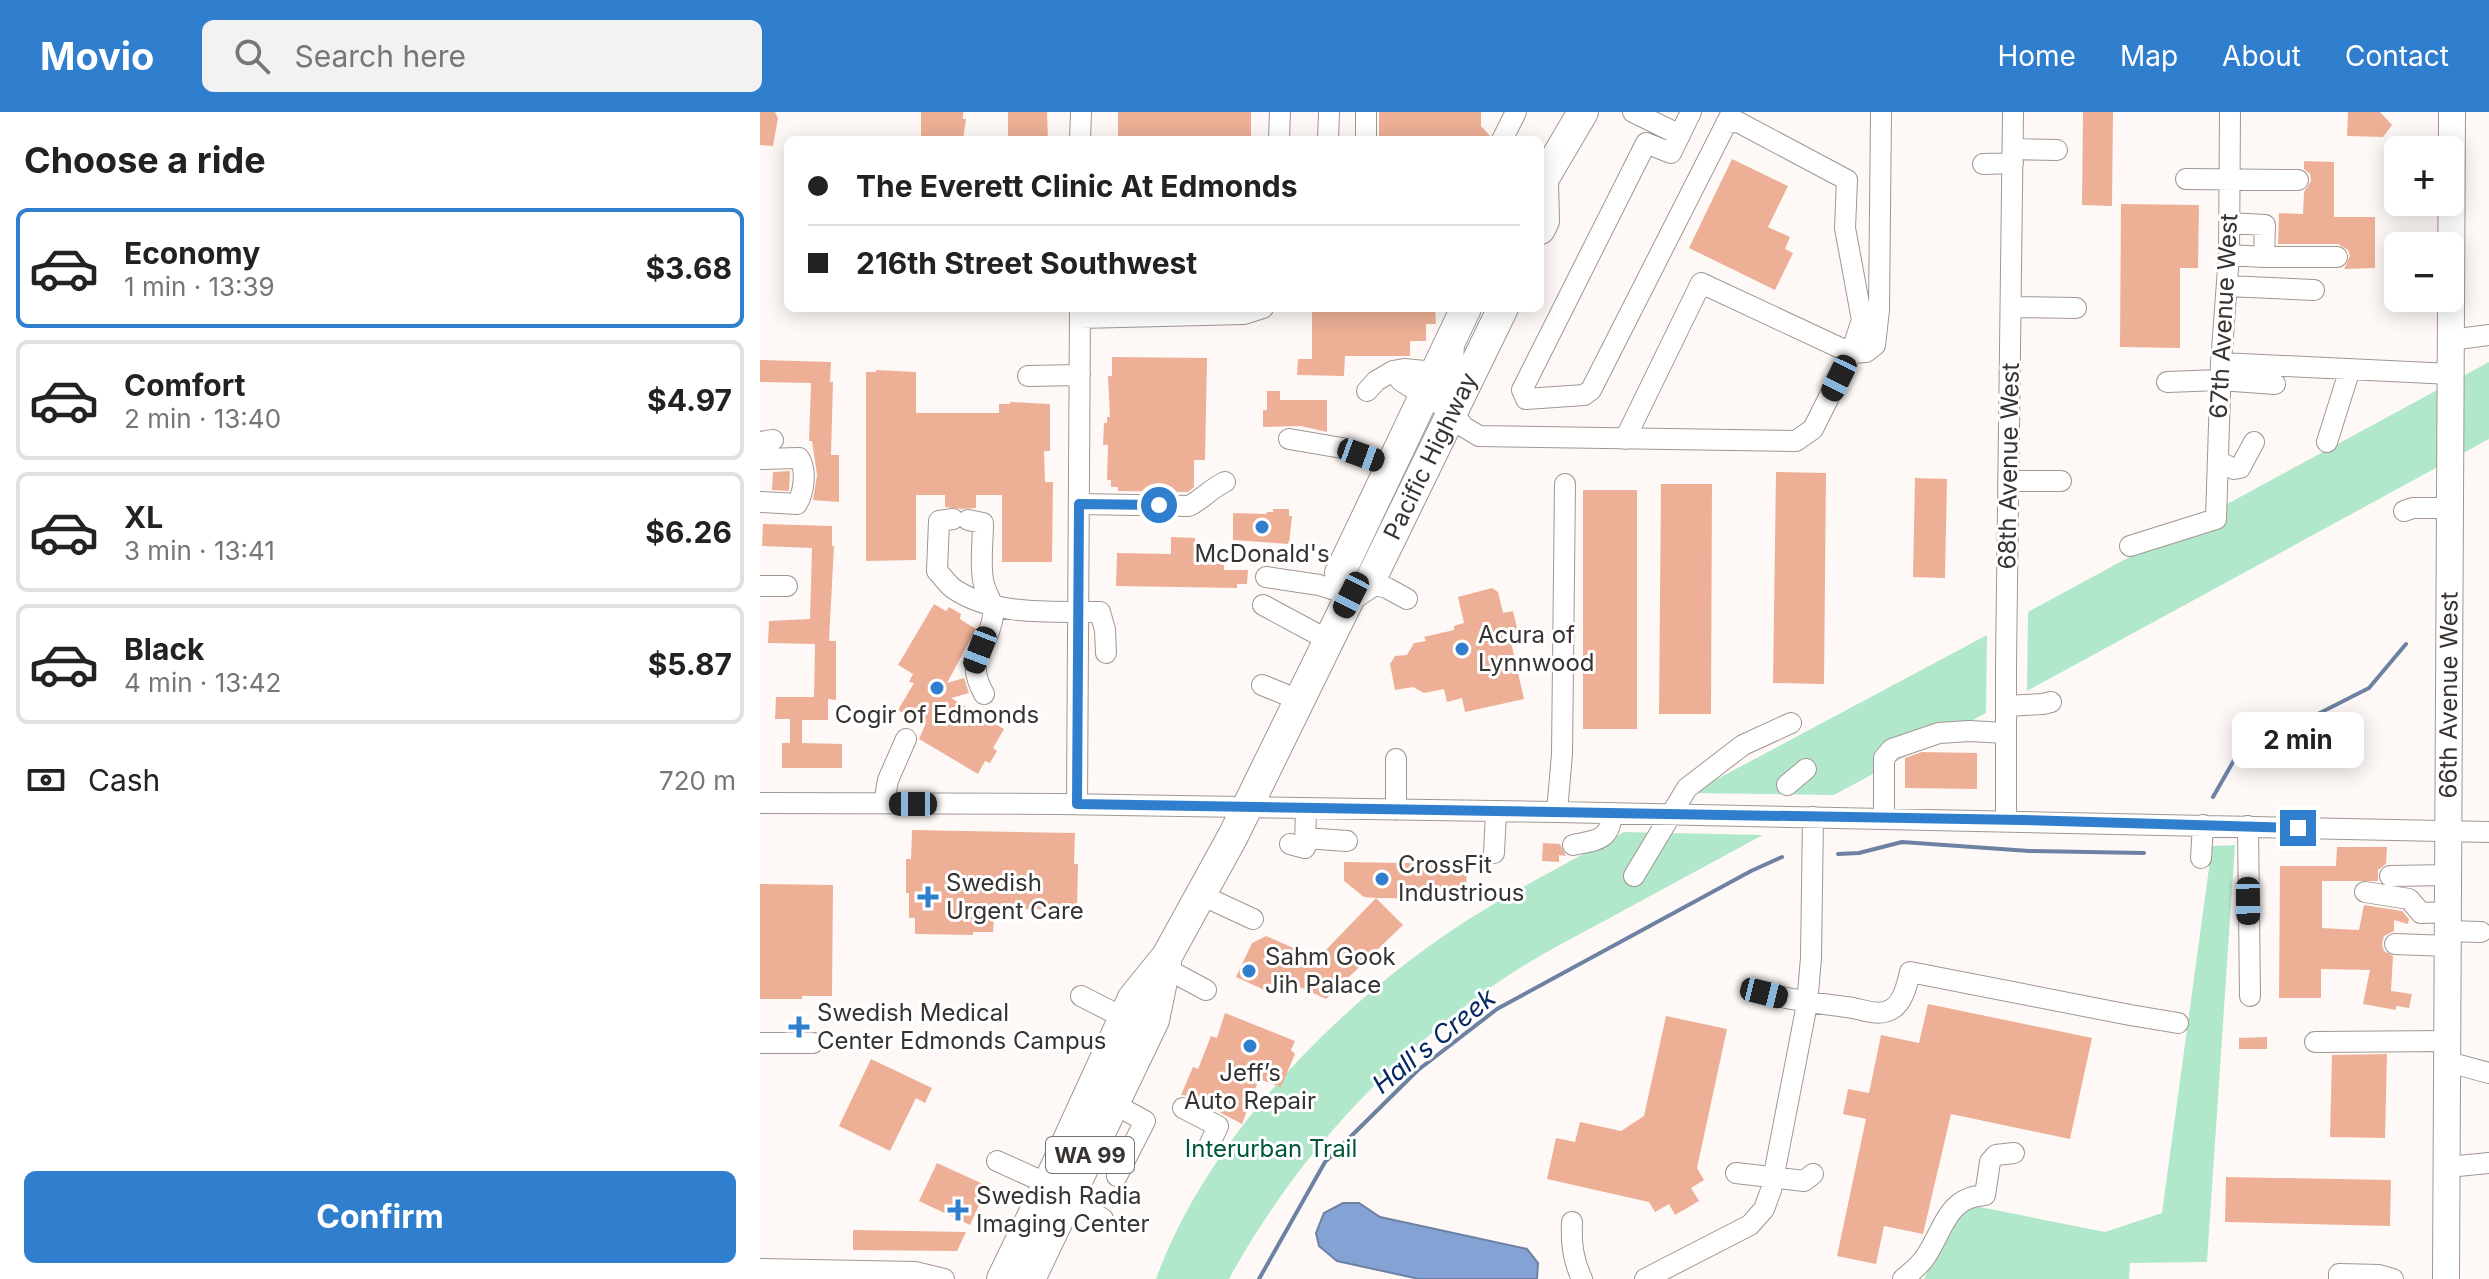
<!DOCTYPE html>
<meta charset="utf-8">
<style>
body{margin:0;font-family:Inter,sans-serif;background:#f2f2f2;color:#222;height:100vh;display:flex;flex-direction:column;font-size:30px;white-space:nowrap}
*{box-sizing:border-box;margin:0}
p{font-size:26px;color:#767676}
.icon{flex:none;width:44px;height:44px;fill:none;stroke:currentColor;stroke-width:2;stroke-linecap:round;stroke-linejoin:round}
.map{position:relative;flex:1;overflow:hidden}
.drawer{display:flex;flex-direction:column;background:#fff;width:760px}
.drawer>*{flex:none}
.hud{position:absolute;left:24px;top:24px;width:760px;height:176px;border-radius:12px;box-shadow:0 4px 20px #0003;display:grid;align-content:center;height:176px;padding:0 24px;background:#fff}
.controls{position:absolute;left:1624px;top:24px;display:grid;gap:16px}
.controls a{display:grid;place-items:center;width:80px;height:80px;border-radius:12px;background:#fff;box-shadow:0 4px 20px #0003;font-size:40px}
.end{position:absolute;width:36px;height:36px;margin:-18px;border:10px solid #307ece;background:#fff;box-shadow:0 0 0 4px #fff}
.from{border-radius:50%}
.bubble{position:absolute;height:56px;border-radius:12px;background:#fff;box-shadow:0 4px 20px #0003;font-size:26px;font-weight:700;line-height:56px;text-align:center}
.car{position:absolute;width:24px;height:48px;margin:-24px -12px;border-radius:10px;box-shadow:0 0 6px 2px #0007;background:linear-gradient(#222 24%,#8ab4d8 0 40%,#222 0 76%,#8ab4d8 0 86%,#222 0)}
.hud b{display:flex;align-items:center;gap:28px;height:76px;font-size:30px}
.hud b+b{border-top:2px solid #e0e0e0}
.hud i{width:20px;height:20px;background:#222}
ul{padding:0;list-style:none}
li{display:flex;align-items:center;gap:24px;height:120px;margin:0 16px 12px;padding:0 8px;border:4px solid #e0e0e0;border-radius:12px}
li div{flex:1}
li b{display:block;font-size:30px}
li em{font-style:normal;font-weight:700}
li.active{border-color:#307ece}
li>.icon{width:72px;height:72px;stroke-width:1.5}
h2{padding:0 24px;font-size:36px;line-height:96px}
.pay{display:flex;align-items:center;gap:20px;height:88px;padding:0 24px;font-size:30px}
.pay p{margin-inline-start:auto}
.primary-button{display:flex;gap:16px;margin-top:auto;padding:16px 24px}
.primary-button a{flex:1;height:92px;border-radius:12px;background:#307ece;color:#fff;font-size:32px;font-weight:700;line-height:92px;text-align:center}
header{display:flex;align-items:center;gap:48px;box-sizing:border-box;height:112px;padding:0 40px;background:#307ece;color:#fff}
header strong{font-size:38px}
nav{display:flex;gap:44px;margin-inline-start:auto;font-size:28px}
.search{width:560px;height:72px;background:#f2f2f2;display:flex;align-items:center;gap:20px;box-sizing:border-box;padding:0 28px;border-radius:12px;color:#767676;font-size:30px}
main{display:flex;flex:1;min-height:0}
.map>svg:first-child{display:block}
</style>
<header>
<strong>Movio</strong>
<div class="search"><svg class="icon" aria-label="search" viewBox="0 0 24 24"><circle cx="10" cy="10" r="6"/><path d="M15 15l6 6"/></svg>Search here</div>
<nav><a>Home</a><a>Map</a><a>About</a><a>Contact</a></nav>
</header>
<main>
<section class="drawer">
<h2>Choose a ride</h2>
<ul>
<li class="active"><svg class="icon" aria-label="car" viewBox="0 0 24 24"><path d="M5 17H2v-5l4-1 3-4h7l3 4 3 1v5h-3M9 17h6M6 11h13"/><circle cx="7" cy="17" r="2"/><circle cx="17" cy="17" r="2"/></svg><div><b>Economy</b><p>1 min · 13:39</p></div><em>$3.68</em></li>
<li><svg class="icon" aria-label="car" viewBox="0 0 24 24"><path d="M5 17H2v-5l4-1 3-4h7l3 4 3 1v5h-3M9 17h6M6 11h13"/><circle cx="7" cy="17" r="2"/><circle cx="17" cy="17" r="2"/></svg><div><b>Comfort</b><p>2 min · 13:40</p></div><em>$4.97</em></li>
<li><svg class="icon" aria-label="car" viewBox="0 0 24 24"><path d="M5 17H2v-5l4-1 3-4h7l3 4 3 1v5h-3M9 17h6M6 11h13"/><circle cx="7" cy="17" r="2"/><circle cx="17" cy="17" r="2"/></svg><div><b>XL</b><p>3 min · 13:41</p></div><em>$6.26</em></li>
<li><svg class="icon" aria-label="car" viewBox="0 0 24 24"><path d="M5 17H2v-5l4-1 3-4h7l3 4 3 1v5h-3M9 17h6M6 11h13"/><circle cx="7" cy="17" r="2"/><circle cx="17" cy="17" r="2"/></svg><div><b>Black</b><p>4 min · 13:42</p></div><em>$5.87</em></li>
</ul>
<div class="pay"><svg class="icon" aria-label="cash" viewBox="0 0 24 24"><path d="M3 7h18v10H3z"/><circle cx="12" cy="12" r="2"/></svg>Cash<p>720 m</p></div>
<div class="primary-button"><a>Confirm</a></div>
</section>
<div class="map">
<svg width="1729" height="1167" viewBox="0 0 1729 1167">
<rect width="100%" height="100%" fill="#fef9f7"/>
<path fill="#b1e8cc" d="M1729,250V327L1267,579L1268,500Z
M1227,523L1226,601L1074,683L931,681Z
M864,720L1003,723C951,751 899,779 848,807C810,827 772,847 737,871C626,949 534,1048 469,1167H396C446,1030 566,905 685,823C742,784 804,753 864,720Z
M1475,733L1447,1150L1370,1151L1369,1167H1164L1200,1091L1345,1120L1402,1101L1452,734Z"/>
<path fill="#84a2d4" stroke="#6d81a3" stroke-width="2" d="M583,1091H599L620,1105L767,1137L778,1151L777,1167H659L577,1149L559,1134L556,1121L564,1101Z"/>
<g fill="none" stroke-linecap="round" stroke-linejoin="round">
<path stroke="#6d81a3" stroke-width="4" d="M1453,685L1477,643L1609,576L1646,532
M1078,742L1099,741L1142,730L1269,739L1384,741
M499,1167L565,1050L658,958L737,897L991,759L1022,745"/>
</g>
<path fill="#edb096" d="M0,0H15L18,6L13,34L0,33Z
M161,0H203V7H206L203,28H161Z
M248,0H287L288,28H248Z
M358,0H491V28H358Z
M619,0H721V14L730,24L729,28L619,27Z
M1323,0H1353L1352,94L1322,93Z
M1588,0H1620L1632,13L1623,25L1587,24Z
M972,47L1028,74L1008,115L1030,125L1025,137L1033,141L1015,178L929,136Z
M1544,49L1574,50V105H1615V156L1584,157L1590,144L1588,138L1578,132H1518L1519,101L1543,102L1544,80L1551,69L1550,62L1544,57Z
M1361,92L1439,93L1438,156H1420V236L1360,235Z
M552,196H675L676,212H666V229H650V244H585L584,264L537,263L538,247H552Z
M352,245L447,246L445,348H434V375L428,380L358,379V375H351V368H347L348,333H343L344,311H347V305H350L348,264H352Z
M0,248L71,250L70,270H73L71,343H79V390L53,388L57,363L52,329H49L51,271L0,270Z
M116,258L156,260V301H239V292H250V290L290,292V339H284L285,370H293L292,450H242V383H216V396L201,397L185,395V383H156V448L106,449V260H116Z
M507,279H520V288H567V320L541,314L503,315V298H507Z
M30,359L29,379L12,378L13,360Z
M1016,360L1066,361L1064,572L1013,571Z
M1155,366L1187,367L1185,466L1153,465Z
M901,372H952L951,602H899Z
M823,378H877V617H823Z
M513,397H529V404H532L529,432L473,428V401L506,402L507,400H513Z
M3,412L72,414V434H74L69,529H76V588L68,587V608H42V631L82,632V656H22V631H30V607H15L16,585H54L55,532L8,531L9,509L50,507L52,436L2,434Z
M411,425L435,426L434,452H464V458H488L487,472H477V476L356,474L357,441L411,442Z
M732,476L738,480L743,501L753,499L760,528L751,530L764,587L705,600L702,586L687,590L684,577L664,581L653,575L635,578L630,552L635,544L647,543L654,531L666,529L664,525L694,518V514L704,511L698,485Z
M174,492L186,499L189,495L201,502L200,507L216,517L187,571L204,566L209,581L191,586L244,617L233,636L237,639L230,651L225,649L218,662L159,627L165,613L138,598L154,571L149,570L153,562L138,553Z
M1162,640L1217,641V677L1145,676V646Z
M152,718L315,721L314,752H318L317,798L257,797V802H243V808H234L233,820H213V823L155,822V806H149V781H146V747H151Z
M783,731L800,732L806,744L799,743V750L782,749Z
M1577,735H1627L1626,752L1618,758V769H1562V816L1599,818L1604,793L1642,799L1649,807L1648,812L1634,808V819L1624,824L1622,832L1624,839L1633,844L1631,879L1652,882L1649,896L1636,894V898L1603,892L1610,858L1561,857V886H1519L1520,754H1576Z
M584,750L707,752L706,787L616,786L643,813L566,887L518,865L511,881L476,865L492,831L506,824L552,844L562,842L616,786L604,785L584,769Z
M0,772L73,773L72,884H42V887H0Z
M1168,892L1332,926L1310,1027L1191,1002L1163,1122L1124,1114L1116,1152L1077,1144L1106,1007L1083,1002L1088,977L1109,981L1121,923L1159,931Z
M465,901L535,929L531,938L535,942L521,975L499,967L482,1012L429,984L421,983L433,955L438,957L451,924L457,926Z
M906,904L967,917L937,1056L944,1068L931,1076L939,1089L915,1103L909,1092L895,1100L889,1090L787,1067L796,1026L815,1030L820,1010L861,1019L884,1004Z
M1507,925V937H1479V926Z
M1627,942L1625,1026L1570,1025L1572,943Z
M111,947L172,976L165,991L156,986L130,1039L79,1014Z
M177,1051L232,1076L225,1091L221,1089L210,1113L159,1089Z
M1466,1065L1631,1068L1630,1114L1465,1110Z
M93,1118L206,1120L197,1139L93,1138Z"/>
<g fill="none" stroke-linecap="round" stroke-linejoin="round">
<defs>
<path id="minor" d="M873,0L920,23
M931,0L911,41L886,31L762,278L766,287L824,283L831,278L971,2
M320,28L321,0
M519,28L520,0
M568,28L569,0
M606,28V0
M742,28L756,0
M1253,37L1297,38
M1223,52L1253,51
M1426,67L1538,68
M1469,143L1504,145L1505,113L1470,111
M1504,145H1577
M1467,174L1554,178
M1251,195L1316,196
M320,206L484,202L503,196
M1691,228L1729,223
M1461,251L1691,262
M268,264L320,263
M1407,270L1460,268L1515,272
M607,279L616,269L633,259
M665,284L641,269L633,259L644,257L675,260
M691,299L704,315L719,324L1036,329L1053,317L1091,241L1102,208L1085,116L1087,68L978,10L966,11
M529,327L582,336L632,353
M865,327L941,171L1091,241L1106,240L1115,233L1119,198L1121,0
M0,330L13,328
M1567,330L1590,257
M0,347L39,346C47,358 44,380 37,392L0,390
M1458,349L1474,357L1480,356L1494,330
M1248,369H1301
M319,392L429,394C443,387 451,376 465,370
M1644,399L1653,396H1690
M193,407L179,409L177,459C183,465 188,473 194,477C236,505 293,499 340,500L345,518L346,541
M208,408L223,411C223,429 220,450 223,468C225,482 235,490 233,504C228,540 203,543 224,582
M1370,434L1456,407L1461,251L1469,143L1470,0
M506,465L559,473L591,483
M609,471L627,476L647,487
M0,474H27
M503,493L568,528
M502,573L539,588
M1246,594L1283,592L1291,590
M1027,673L1046,657
M0,691L298,692L797,700L1729,720
M124,691L128,668L146,627
M317,692L320,196
M636,698V647
M797,700L802,642L805,372
M1124,706V646L1132,637L1179,621L1209,619L1246,621
M1246,708V552L1253,0
M1488,714L1490,884
M545,726L587,729
M530,732L545,736L546,697
M813,733C837,728 850,729 852,701
M734,741L736,699
M1441,746L1443,713
M874,764L927,676L983,633L1031,611
M1630,764L1689,763
M1605,780L1649,787L1661,801L1689,800
M439,782L493,807
M1689,819L1721,820
M1635,832L1689,834
M405,856L446,878
M1004,881C1034,889 1056,891 1086,895C1101,896 1116,905 1130,898C1143,892 1147,873 1150,860L1370,903L1418,911
M321,884L364,906
M1555,930L1688,929
M0,931H53
M1688,950L1729,961
M354,992L385,1009L357,1064
M423,996L458,1014L448,1036
M237,1049L288,1072
M1688,1055L1729,1051
M976,1061L1044,1069L1053,1062
M309,1085L343,1107
M812,1110C811,1131 813,1148 822,1167
M0,1157L155,1160L184,1167
M885,1167L990,1113L1004,1097L1011,1078L1047,892L1051,846L1053,705
M1143,1167C1151,1160 1160,1154 1166,1144C1184,1117 1187,1085 1225,1083L1230,1050L1236,1043L1254,1041
M1579,1167V1162L1619,1163L1633,1167"/>
<g id="major">
<path d="M691,231L689,271L682,290L691,299"/>
<path id="s1" d="M1686,1167L1692,0"/>
</g>
<g id="highway">
<path d="M780,73L823,0"/>
<path d="M780,117L784,109L783,71"/>
<path d="M591,483L580,461L706,196"/>
<path id="s2" d="M242,1167L288,1072L373,886L407,844L473,724L591,483L609,471L743,196"/>
<path d="M270,1167L394,908L406,850"/>
</g>
</defs>
<use href="#minor" stroke="#a19791" stroke-width="22"/>
<use href="#major" stroke="#a19791" stroke-width="28"/>
<use href="#highway" stroke="#a19791" stroke-width="32"/>
<use href="#minor" stroke="#fff" stroke-width="20"/>
<use href="#major" stroke="#fff" stroke-width="26"/>
<use href="#highway" stroke="#fff" stroke-width="30"/>
</g>
<g fill="none" stroke-linecap="round" stroke-linejoin="round">
<path stroke="#307ece" stroke-width="10" d="M399,393L319,392L317,692L1262,708L1538,716"/>
</g>
<g fill="#307ece" stroke="#fff" stroke-width="3">
<circle cx="502" cy="415" r="8"/>
<circle cx="702" cy="537" r="8"/>
<circle cx="177" cy="576" r="8"/>
<circle cx="622" cy="767" r="8"/>
<path d="M164 773h8v8h8v8h-8v8h-8v-8h-8v-8h8z"/>
<circle cx="489" cy="859" r="8"/>
<path d="M35 903h8v8h8v8h-8v8h-8v-8h-8v-8h8z"/>
<circle cx="490" cy="934" r="8"/>
<path d="M194 1086h8v8h8v8h-8v8h-8v-8h-8v-8h8z"/>
</g>
<g text-anchor="middle" stroke-width="6" stroke-linejoin="round" paint-order="stroke">
<rect fill="#fff" stroke="#73706f" stroke-width="2" x="286" y="1025" width="88" height="36" rx="6"/>
<g font-size="22" font-weight="bold" fill="#373331">
<text x="330" y="1051">WA 99</text>
</g>
<g font-size="24" fill="#373331" stroke="#fff">
<text transform="translate(1464 204) rotate(-87)" y="8">67th Avenue West</text>
<text dy="8" stroke="none"><textPath href="#s2" startOffset="932">Pacific Highway</textPath></text>
<text transform="translate(1249 354) rotate(-89)" y="8">68th Avenue West</text>
<text dy="8" stroke="none"><textPath href="#s1" startOffset="584">66th Avenue West</textPath></text>
</g>
<g font-size="24" fill="#373331" stroke="#fff" text-anchor="start">
<text x="502" y="450" text-anchor="middle">McDonald's</text>
<text x="718" y="531">Acura of<tspan x="718" dy="28">Lynnwood</tspan></text>
<text x="177" y="611" text-anchor="middle">Cogir of Edmonds</text>
<text x="638" y="761">CrossFit<tspan x="638" dy="28">Industrious</tspan></text>
<text x="186" y="779">Swedish<tspan x="186" dy="28">Urgent Care</tspan></text>
<text x="505" y="853">Sahm Gook<tspan x="505" dy="28">Jih Palace</tspan></text>
<text x="57" y="909">Swedish Medical<tspan x="57" dy="28">Center Edmonds Campus</tspan></text>
<text x="490" y="969" text-anchor="middle">Jeff’s<tspan x="490" dy="28">Auto Repair</tspan></text>
<text x="216" y="1092">Swedish Radia<tspan x="216" dy="28">Imaging Center</tspan></text>
</g>
<g font-size="24" fill="#005639" stroke="#fff">
<text x="511" y="1045">Interurban Trail</text>
</g>
<g font-size="26" font-style="italic" fill="#042862" stroke="#fff">
<text transform="translate(674 929) rotate(-39)" y="9">Hall's Creek</text>
</g>
</g>
</svg>
<div class="controls">
<a>+</a>
<a>−</a>
</div>
<i class="end from" style="left:399px;top:393px"></i>
<i class="end" style="left:1538px;top:716px"></i>
<div class="bubble" style="left:1472px;top:600px;width:132px">2 min</div>
<i class="car" style="left:1079px;top:266px;rotate:206deg"></i>
<i class="car" style="left:601px;top:343px;rotate:110deg"></i>
<i class="car" style="left:591px;top:483px;rotate:207deg"></i>
<i class="car" style="left:220px;top:538px;rotate:201deg"></i>
<i class="car" style="left:153px;top:692px;rotate:270deg"></i>
<i class="car" style="left:1488px;top:789px;rotate:179deg"></i>
<i class="car" style="left:1004px;top:881px;rotate:104deg"></i>
<div class="hud">
<b><i class="from"></i>The Everett Clinic At Edmonds</b>
<b><i></i>216th Street Southwest</b>
</div>
</div>
</main>
